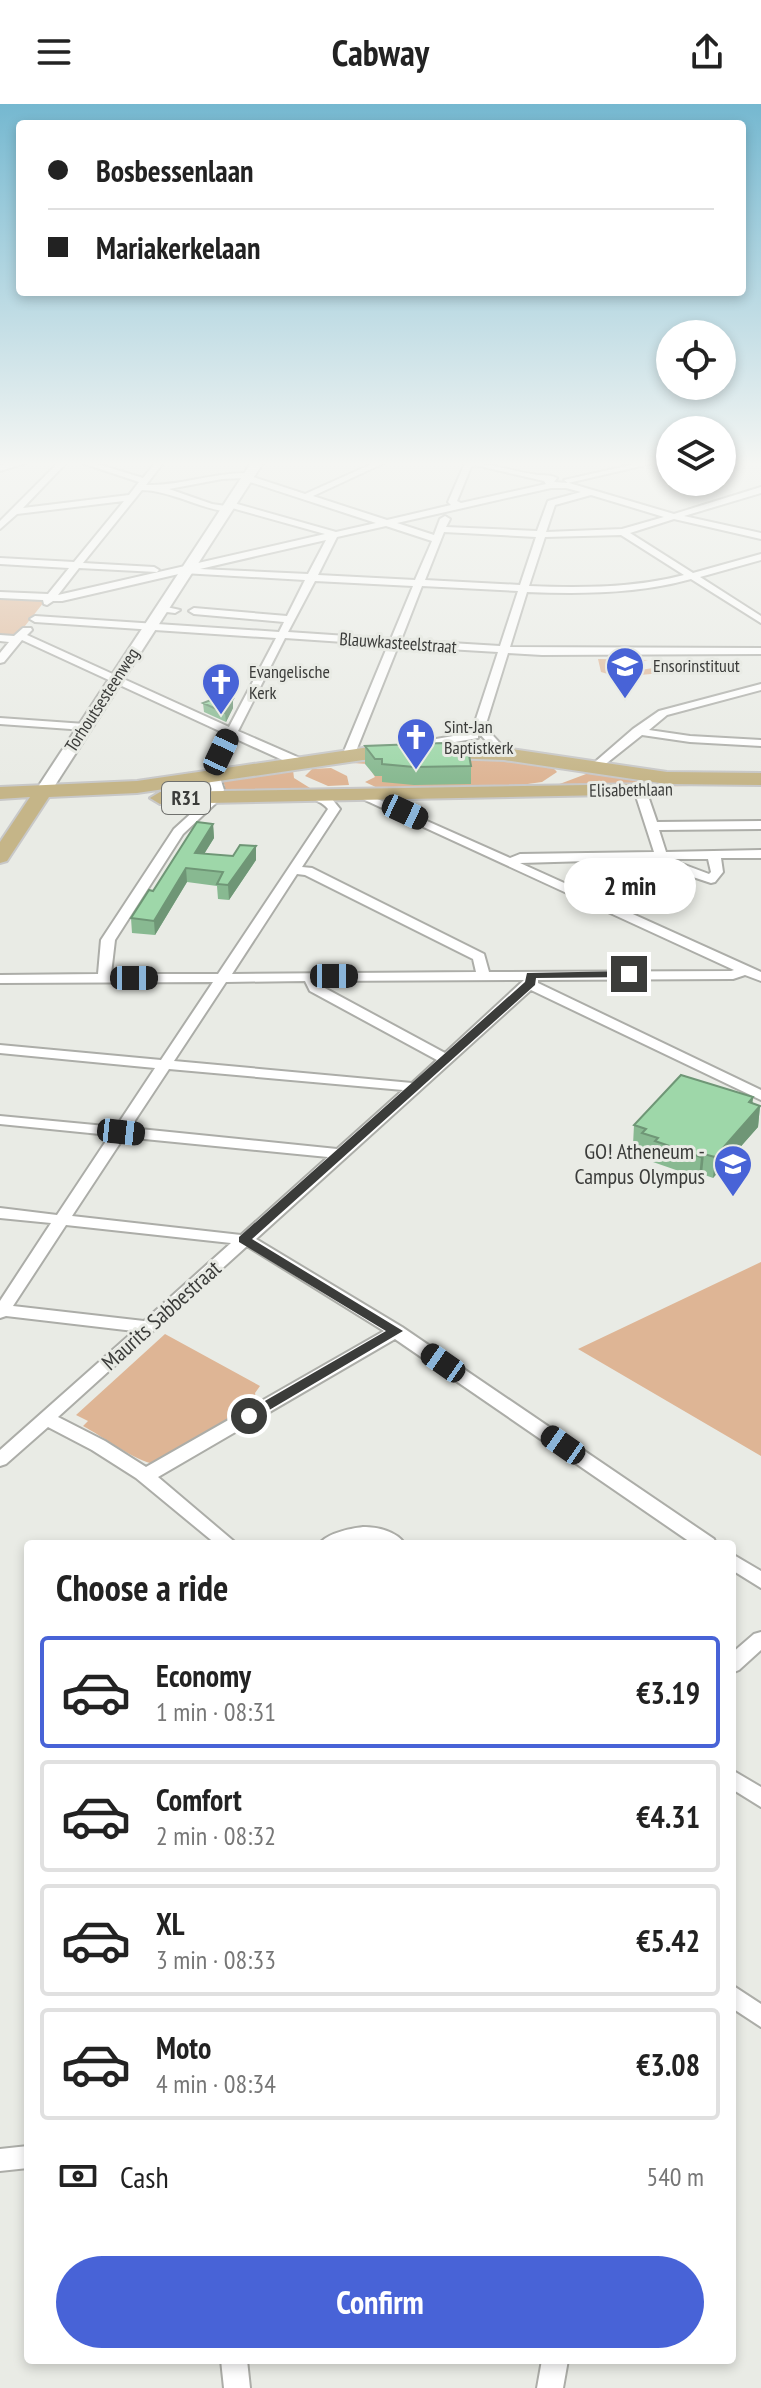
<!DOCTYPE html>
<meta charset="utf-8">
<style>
body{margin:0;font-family:"PT Sans Narrow",sans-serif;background:#f2f2f2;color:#222;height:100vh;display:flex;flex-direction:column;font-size:30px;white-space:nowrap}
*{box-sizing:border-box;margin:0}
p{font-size:26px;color:#767676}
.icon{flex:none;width:44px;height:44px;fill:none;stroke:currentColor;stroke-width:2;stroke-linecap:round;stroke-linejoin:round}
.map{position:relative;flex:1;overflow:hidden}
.sheet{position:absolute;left:24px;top:1436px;width:712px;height:824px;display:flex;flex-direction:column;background:#fff;border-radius:8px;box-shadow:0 4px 12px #0003}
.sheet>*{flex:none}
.guide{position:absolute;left:16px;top:16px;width:730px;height:176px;border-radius:8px;box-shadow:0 4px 12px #0003;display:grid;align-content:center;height:176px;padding:0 32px;background:#fff}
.tools{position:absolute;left:656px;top:216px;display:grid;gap:16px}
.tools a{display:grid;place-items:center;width:80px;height:80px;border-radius:50%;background:#fff;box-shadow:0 4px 12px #0003;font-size:40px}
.end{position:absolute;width:36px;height:36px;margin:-18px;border:10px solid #3b3c3a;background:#fff;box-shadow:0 0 0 4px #fff}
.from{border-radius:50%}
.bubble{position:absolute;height:56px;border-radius:28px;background:#fff;box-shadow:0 4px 12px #0003;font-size:26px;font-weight:700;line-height:56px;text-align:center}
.car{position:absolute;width:24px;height:48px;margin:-24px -12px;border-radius:10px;box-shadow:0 0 6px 2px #0007;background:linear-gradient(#222 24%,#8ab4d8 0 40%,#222 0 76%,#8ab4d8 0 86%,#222 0)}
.guide b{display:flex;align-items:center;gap:28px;height:76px;font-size:30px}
.guide b+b{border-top:2px solid #e0e0e0}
.guide i{width:20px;height:20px;background:#222}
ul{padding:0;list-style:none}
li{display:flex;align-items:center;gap:24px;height:112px;margin:0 16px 12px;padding:0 16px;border:4px solid #e0e0e0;border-radius:8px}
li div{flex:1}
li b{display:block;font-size:30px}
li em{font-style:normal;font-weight:700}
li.selected{border-color:#4863d7}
li>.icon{width:72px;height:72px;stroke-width:1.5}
h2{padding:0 32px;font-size:36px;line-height:96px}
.pay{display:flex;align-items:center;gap:20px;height:88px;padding:0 32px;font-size:30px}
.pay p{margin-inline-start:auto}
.primary-button{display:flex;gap:16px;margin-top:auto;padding:16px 32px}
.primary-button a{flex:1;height:92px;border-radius:48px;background:#4863d7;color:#fff;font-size:32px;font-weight:700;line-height:92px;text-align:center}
header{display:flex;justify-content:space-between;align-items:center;height:104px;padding:0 32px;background:#fff;font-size:36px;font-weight:700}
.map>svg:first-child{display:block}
</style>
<header><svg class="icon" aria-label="menu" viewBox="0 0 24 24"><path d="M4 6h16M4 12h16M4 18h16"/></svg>Cabway<svg class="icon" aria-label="share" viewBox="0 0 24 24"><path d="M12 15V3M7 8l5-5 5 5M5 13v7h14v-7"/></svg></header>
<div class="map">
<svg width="761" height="2284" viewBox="0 0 761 2284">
<rect width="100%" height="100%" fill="#e9ebe5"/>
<path fill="#deb595" d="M0,493L40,495L44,498L17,532L0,533Z
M598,555L648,556L638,558L640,566L660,563L662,569L618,573L601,568Z
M483,653C503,663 542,648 557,668L542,678L492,685L490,681L382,686L365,678L375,673L367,660L338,658Z
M331,664L347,672L349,681L328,682L305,672L312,665Z
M293,666L294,674L310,684L330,686L222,689L225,682L222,676Z
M594,667L761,678V681L549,684Z
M761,1158V1352L578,1245Z
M165,1230L260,1282L255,1289L257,1300L155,1360C134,1357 104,1333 83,1322L88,1317L76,1311Z"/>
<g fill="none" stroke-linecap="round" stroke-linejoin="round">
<defs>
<path id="minor" d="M13,359H26L0,367V361Z
M58,359H66L23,404L129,391L139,378L82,359H94L143,374L155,359H163L146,381C181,382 214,368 249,369L253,373L305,390L374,359H384L313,392L387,416L451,401L448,398L465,359C489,359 509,366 532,370C541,372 549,370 557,374L554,378L569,379L674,410L761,383V389L684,412L761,429V435L674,415L630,429L693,469L761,450V456L700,473L761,512V519L691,475C638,490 581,490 527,488L510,543L761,544V550L542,551L508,549L485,623L508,648V652H500L478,628V634L426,643L413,650L407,647L419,638L459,631L474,621L498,548L398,542L354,652L348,655L342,652L388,541L285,534L238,627L309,658L303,661L287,658L234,634L218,667L224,686L216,699L183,730L115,836L111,870H218L328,705C323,698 314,697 309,691L315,687L332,695L340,705L302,763L312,764L484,850L489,868L731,867L734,866L354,691L364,689L510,754L520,750L654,748L634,686L640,683L646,686L657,718L761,717V725L659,726L666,748L761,746V754H721L723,768L715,778L711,779L660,762L657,755L520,759L761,868V877L745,871L733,875L538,876V879L761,986V996L531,886L256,1135L402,1223L714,1435L716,1440H693L395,1235L158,1373L237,1440H216L136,1374L92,1346L48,1323L6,1360L0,1362V1346L134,1227L6,1212L0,1214V1197L51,1119L0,1114V1104L57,1111L110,1031L0,1020V1012L116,1023L155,964L0,949V941L161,956L213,878L0,879V871L98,870L101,836L174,725L207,695L212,686L206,667L226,630L22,536L4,558L0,559V549L9,538L0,537V531L14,532L23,524H31L32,526L27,531L229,623L276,534L35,518L30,515L35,512L279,528L284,518L194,510L189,507L194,504L287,512L305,476L183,469L62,497H53L47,501L44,500L43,496L0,494V488L48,490L69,464L0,460V454L74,458L124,397L17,410L0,425V417ZM475,361L544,377L546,380L461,399L457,397L471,363ZM243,374L244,376L376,419L336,428L230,398L226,402L212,400L169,385L222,375ZM551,384H566L581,388L548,397L537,427L446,423L450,415L445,412L440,415L434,431L397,419ZM142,386C172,387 198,404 228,408L232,404L325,430L58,491L79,464L157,468L159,466L154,463L83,459ZM591,391L664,413L622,425L546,428L555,401ZM386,422L432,437L415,476L318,471L337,433ZM444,428L536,433L520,481L425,476ZM621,431L684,471C635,484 580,484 529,482L545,433ZM326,436L308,470L200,465ZM315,477L413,482L391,535L288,528ZM422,482L518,487L500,542L401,536ZM669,755H708L711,768L709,770ZM297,770L305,771L473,855L476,868L232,870ZM524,876L445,949L321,882L318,877ZM305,877L310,887L437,956L412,979L174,957L226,878ZM169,965L403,986L337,1045L130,1024ZM124,1033L328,1053L241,1131L72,1112ZM66,1121L231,1139L144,1217L13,1202ZM247,1142L384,1227L146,1363L105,1337L58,1313Z
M640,359H654L568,379L564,376Z
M162,502L180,506L175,509L158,507L157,505Z
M761,580V586L667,611L649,626L690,632L761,636V642L690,638L642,631L598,666L588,664L633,625L659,607Z
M0,614L85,620L91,623L85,626L0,620Z
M363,1423C378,1423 396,1427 405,1440H382L363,1436L346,1440H319C328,1429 348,1425 363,1423Z
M732,1450L761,1467V1484L732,1466Z
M761,1528V1546L739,1566L732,1569V1549L754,1530Z
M732,1666L761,1683V1703L732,1685Z
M732,1881L761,1900V1923L732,1904Z
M28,2042V2064L0,2067V2045Z
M221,2256H247L250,2284H224Z
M542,2256H568L563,2284H537Z"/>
<path id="tertiary" d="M251,359H263L50,689L36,692L34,689Z"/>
<path id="primary" d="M422,641L504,644L667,668L761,669V681L667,680L504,656L422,653L363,656L137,689L49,693L7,757L0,759V738L30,693L0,695V683L137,677L363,644Z
M652,680L661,686L659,690L160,700L150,694L160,688Z"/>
</defs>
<use href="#minor" stroke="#acada8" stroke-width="4"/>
<use href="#tertiary" stroke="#acada8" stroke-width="4"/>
<use href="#primary" stroke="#c8c8c8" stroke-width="4"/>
<use href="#minor" fill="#fff" fill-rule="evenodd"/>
<use href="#tertiary" fill="#fff" fill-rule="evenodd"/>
<use href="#primary" fill="#c5b588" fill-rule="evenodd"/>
</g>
<path fill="#88b991" d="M203,599L233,604L226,618L204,608Z
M365,642L458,651L471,662V680L414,681L382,678V672H375L365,660Z
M213,720L214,734L204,750L256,756L229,796L218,795L217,782L187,778L155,831L132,829L131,814Z
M753,993L752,1000L760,1002L758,1023L713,1074L702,1070L699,1074L653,1058L654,1054L640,1050L641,1044L633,1041L634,1021Z"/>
<path fill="#6f9676" d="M233,595V604L226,618L225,609Z
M213,720L214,734L196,763L195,749Z
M256,742V756L229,796L228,781Z
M186,764L187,778L155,831L154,817Z
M753,993L751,1013L760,1002L758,1023L713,1074L715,1053Z
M704,1050L702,1070L699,1074L701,1053Z"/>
<path fill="#9ed7a9" stroke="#6f9676" stroke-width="2" d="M216,594L233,595L225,609L203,599Z
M443,639L458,645V651H469L471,662L414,663L382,660V655H375L365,642Z
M197,718L213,720L195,749L233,752L240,741L256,742L228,781L217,780L223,768L186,764L154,817L131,814L149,786L153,787Z
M681,971L753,993L749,998L760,1002L715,1053L704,1050L701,1053L655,1037L658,1034L642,1029L646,1025L634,1021Z"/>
<linearGradient id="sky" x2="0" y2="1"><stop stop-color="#75b8d0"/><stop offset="0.53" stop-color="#f5f6f3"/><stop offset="1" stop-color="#f5f6f3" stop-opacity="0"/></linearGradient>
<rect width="761" height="678" fill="url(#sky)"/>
<path fill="#3b3c3a" d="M629,867L633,873L536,874L535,881L252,1135L403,1227L254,1315H244V1309L386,1227L239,1138V1133L525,878L527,869Z"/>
<defs>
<symbol id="school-pin" viewBox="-11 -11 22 30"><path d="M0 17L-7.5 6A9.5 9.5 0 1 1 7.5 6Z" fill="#4863d7" stroke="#e9ebe5"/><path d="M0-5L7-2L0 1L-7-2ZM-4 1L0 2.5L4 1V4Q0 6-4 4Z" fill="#fff"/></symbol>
<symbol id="church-pin" viewBox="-11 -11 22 30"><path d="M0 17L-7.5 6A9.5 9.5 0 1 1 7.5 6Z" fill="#4863d7" stroke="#e9ebe5"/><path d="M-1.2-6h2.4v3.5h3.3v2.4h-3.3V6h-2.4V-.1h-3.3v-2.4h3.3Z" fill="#fff"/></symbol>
</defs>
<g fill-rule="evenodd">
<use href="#school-pin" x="603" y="540" width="44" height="60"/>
<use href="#church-pin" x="199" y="556" width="44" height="60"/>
<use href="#church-pin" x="394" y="611" width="44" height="60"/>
<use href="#school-pin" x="711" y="1038" width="44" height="60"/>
</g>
<g text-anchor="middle" stroke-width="6" stroke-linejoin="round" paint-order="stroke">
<g font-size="18" fill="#3b3c3a" stroke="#e9ebe5">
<text transform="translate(398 539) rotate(4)" y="6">Blauwkasteelstraat</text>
<text transform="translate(102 596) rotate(-57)" y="6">Torhoutsesteenweg</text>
<text transform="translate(631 686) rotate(-1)" y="6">Elisabethlaan</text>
</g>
<g font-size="18" fill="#3b3c3a" stroke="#e9ebe5" text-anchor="start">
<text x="653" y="568">Ensorinstituut</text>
<text x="249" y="574">Evangelische<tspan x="249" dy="21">Kerk</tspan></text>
<text x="444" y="629">Sint-Jan<tspan x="444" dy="21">Baptistkerk</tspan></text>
</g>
<rect fill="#e9ebe5" stroke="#6f706d" stroke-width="2" x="162" y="678" width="48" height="32" rx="6"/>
<g font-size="20" font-weight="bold" fill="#3b3c3a">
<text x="186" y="701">R31</text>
</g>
<g font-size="22" fill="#3b3c3a" stroke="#e9ebe5" text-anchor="end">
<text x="705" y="1055">GO! Atheneum -<tspan x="705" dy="25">Campus Olympus</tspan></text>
</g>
<g font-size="22" fill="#3b3c3a" stroke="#e9ebe5">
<text transform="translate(161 1211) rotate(-42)" y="8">Maurits Sabbestraat</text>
</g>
</g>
</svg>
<div class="tools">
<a><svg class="icon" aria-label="locate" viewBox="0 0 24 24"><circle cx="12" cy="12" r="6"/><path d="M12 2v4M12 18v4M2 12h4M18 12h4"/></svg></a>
<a><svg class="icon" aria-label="layers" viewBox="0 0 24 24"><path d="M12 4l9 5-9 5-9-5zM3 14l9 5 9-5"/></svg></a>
</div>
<i class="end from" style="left:249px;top:1312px"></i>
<i class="end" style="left:629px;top:870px"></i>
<div class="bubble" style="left:564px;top:754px;width:132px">2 min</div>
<i class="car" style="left:221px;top:648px;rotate:25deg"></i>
<i class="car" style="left:405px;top:708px;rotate:115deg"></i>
<i class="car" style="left:334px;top:872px;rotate:90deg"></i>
<i class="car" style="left:134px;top:874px;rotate:90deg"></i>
<i class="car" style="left:121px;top:1028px;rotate:96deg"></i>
<i class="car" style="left:443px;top:1259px;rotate:305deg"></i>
<i class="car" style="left:563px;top:1341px;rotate:305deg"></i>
<div class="guide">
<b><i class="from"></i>Bosbessenlaan</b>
<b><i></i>Mariakerkelaan</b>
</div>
<section class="sheet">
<h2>Choose a ride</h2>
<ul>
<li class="selected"><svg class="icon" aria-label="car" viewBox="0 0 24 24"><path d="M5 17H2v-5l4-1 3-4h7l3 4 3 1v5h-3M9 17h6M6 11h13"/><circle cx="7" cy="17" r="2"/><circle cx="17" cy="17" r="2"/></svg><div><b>Economy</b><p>1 min · 08:31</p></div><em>€3.19</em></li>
<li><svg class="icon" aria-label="car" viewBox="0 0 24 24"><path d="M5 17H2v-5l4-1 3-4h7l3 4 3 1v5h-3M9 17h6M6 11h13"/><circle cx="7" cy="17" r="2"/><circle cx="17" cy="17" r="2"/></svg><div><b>Comfort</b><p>2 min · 08:32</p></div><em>€4.31</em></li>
<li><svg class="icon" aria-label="car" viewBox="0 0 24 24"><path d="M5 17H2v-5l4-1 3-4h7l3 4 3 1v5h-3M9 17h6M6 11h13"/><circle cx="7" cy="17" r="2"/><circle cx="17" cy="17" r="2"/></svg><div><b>XL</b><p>3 min · 08:33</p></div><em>€5.42</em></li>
<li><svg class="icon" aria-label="car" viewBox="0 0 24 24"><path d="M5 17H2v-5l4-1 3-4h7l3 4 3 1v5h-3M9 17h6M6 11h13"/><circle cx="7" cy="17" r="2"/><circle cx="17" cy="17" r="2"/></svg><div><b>Moto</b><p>4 min · 08:34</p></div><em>€3.08</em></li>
</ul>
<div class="pay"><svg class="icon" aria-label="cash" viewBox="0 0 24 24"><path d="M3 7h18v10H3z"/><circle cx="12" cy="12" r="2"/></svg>Cash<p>540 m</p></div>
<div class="primary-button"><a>Confirm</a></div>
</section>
</div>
